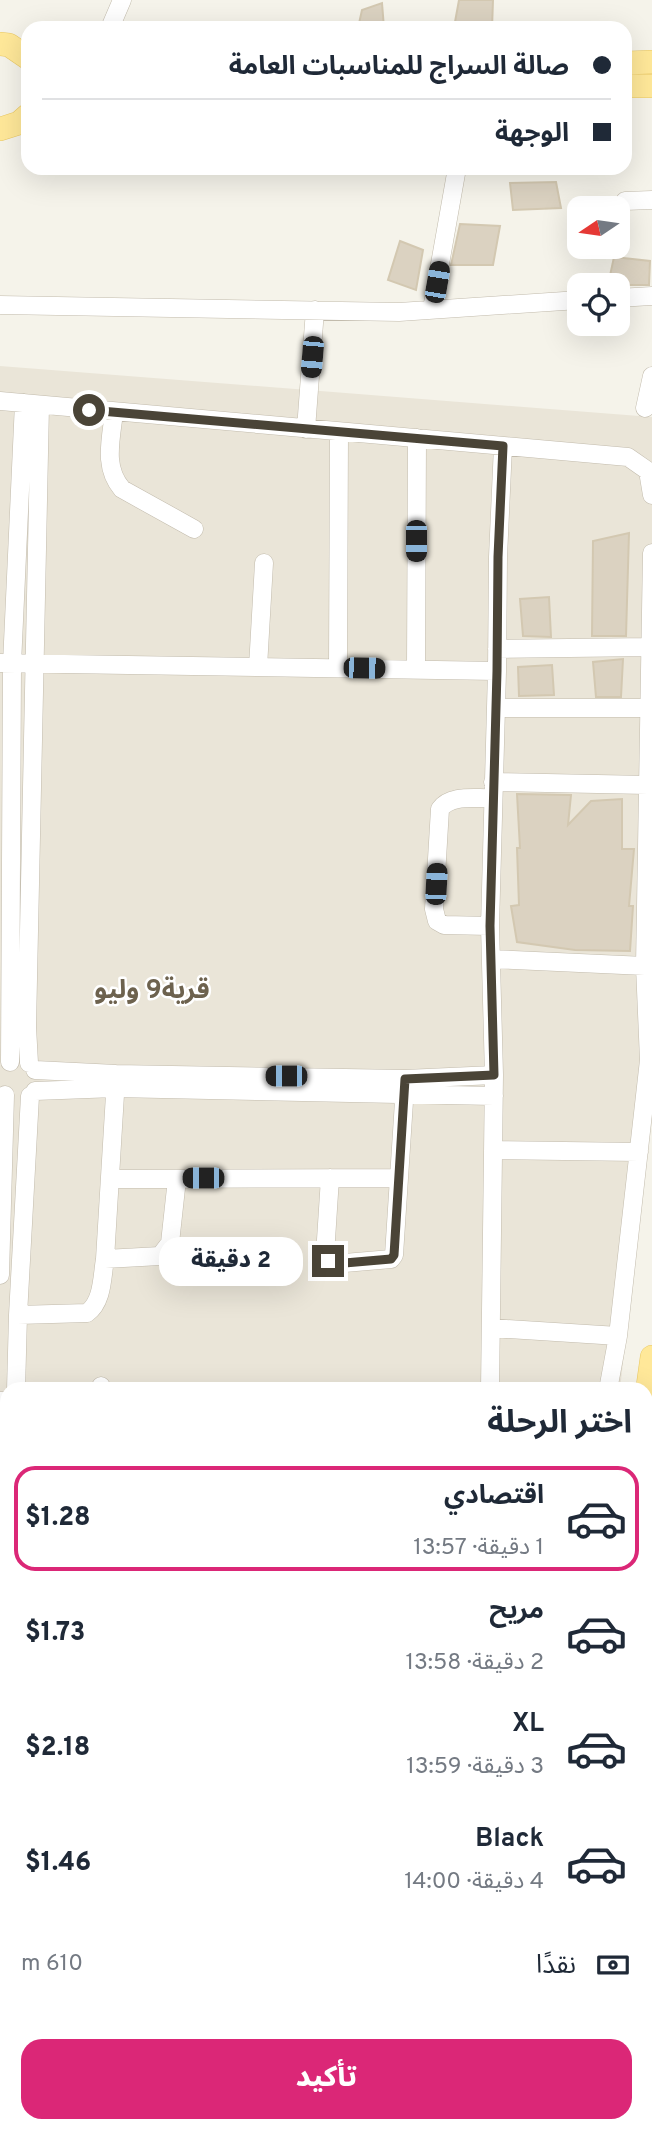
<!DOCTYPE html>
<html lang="ar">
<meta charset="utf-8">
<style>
body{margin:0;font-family:Overpass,"Noto Sans Arabic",sans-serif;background:#f6f6f7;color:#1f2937;direction:rtl;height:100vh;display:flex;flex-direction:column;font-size:26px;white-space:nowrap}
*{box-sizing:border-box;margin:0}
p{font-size:23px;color:#747a83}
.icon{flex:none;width:38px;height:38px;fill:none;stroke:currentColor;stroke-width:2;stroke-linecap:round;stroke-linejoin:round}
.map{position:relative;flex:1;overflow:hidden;direction:ltr}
.side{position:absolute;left:0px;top:1382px;width:653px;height:751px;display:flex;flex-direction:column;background:#fff;border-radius:21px 21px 0 0;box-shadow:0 7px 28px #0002;direction:rtl}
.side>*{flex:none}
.top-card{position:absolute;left:21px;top:21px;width:611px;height:154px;border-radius:21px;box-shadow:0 7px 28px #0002;direction:rtl;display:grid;align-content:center;height:154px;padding:0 21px;background:#fff}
.needle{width:46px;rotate:257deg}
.fabs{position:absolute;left:567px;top:196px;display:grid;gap:14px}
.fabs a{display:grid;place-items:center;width:63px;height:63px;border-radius:14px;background:#fff;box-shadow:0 7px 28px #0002;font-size:35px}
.end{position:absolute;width:32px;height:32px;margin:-16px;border:9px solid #4a4437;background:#fff;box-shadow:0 0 0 4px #fff}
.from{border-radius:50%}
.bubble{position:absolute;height:49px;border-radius:21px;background:#fff;box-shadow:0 7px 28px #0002;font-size:23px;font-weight:800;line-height:49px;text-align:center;direction:rtl}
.car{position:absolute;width:21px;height:42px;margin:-21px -10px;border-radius:9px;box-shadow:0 0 5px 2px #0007;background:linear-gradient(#222 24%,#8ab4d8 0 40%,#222 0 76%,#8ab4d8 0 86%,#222 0)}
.top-card b{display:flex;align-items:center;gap:24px;height:66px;font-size:26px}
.top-card b+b{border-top:2px solid #e0e1e3}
.top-card i{width:18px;height:18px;background:#1f2937}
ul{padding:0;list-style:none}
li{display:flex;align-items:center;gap:21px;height:105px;margin:0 14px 10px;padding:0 7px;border:4px solid transparent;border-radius:21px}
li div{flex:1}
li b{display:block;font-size:26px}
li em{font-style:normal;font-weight:800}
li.current{border-color:#db2777}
li>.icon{width:63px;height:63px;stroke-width:1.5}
h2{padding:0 21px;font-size:32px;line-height:84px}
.pay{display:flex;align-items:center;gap:18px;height:77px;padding:0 21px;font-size:26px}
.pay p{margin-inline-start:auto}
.button{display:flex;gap:14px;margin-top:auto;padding:14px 21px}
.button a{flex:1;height:80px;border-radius:21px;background:#db2777;color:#fff;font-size:28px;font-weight:800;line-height:80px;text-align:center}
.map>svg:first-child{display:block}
</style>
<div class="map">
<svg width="652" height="2132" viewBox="0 0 652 2132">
<rect width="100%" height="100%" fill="#f5f3ea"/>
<path fill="#eae5d8" d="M0,366L652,417V1108L620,1389L7,1390V1723L0,1717Z"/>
<path fill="#dbd2c1" stroke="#d3c8b1" stroke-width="2" d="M459,0H493L492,28L455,22Z
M382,3L384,28H358L362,10Z
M556,182L561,208L513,210L510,183Z
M460,224L500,226L493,265H451Z
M400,241L423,250L416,290L388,280Z
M614,257L650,261L649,285H608Z
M629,533L626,636H592L593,541Z
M549,597L551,637L523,636L520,599Z
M623,659L621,697H596L593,662Z
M552,665L554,695L519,696L518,667Z
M517,794L571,795L568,825L591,801L622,799V849H634L629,906H633L630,951L575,950L517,942L511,906L519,905L517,848H520Z"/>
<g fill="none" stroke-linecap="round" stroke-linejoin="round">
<defs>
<path id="minor" d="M110,28L122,0
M625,201L652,200
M618,298L652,296
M0,305L399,312L579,300
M432,309L457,168
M0,401L628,457L648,471L652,495
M645,408L652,376
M114,412C111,440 103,467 122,489L194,529
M306,429L315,310
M497,649L650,647
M0,663L497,671
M258,667L264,563
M338,668L339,432
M416,669L417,438
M496,708H649
M493,782L648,785
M490,926L444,925L437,921L434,909L440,809C451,794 475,799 492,798
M491,959L645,966
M10,1062L12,664L24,403
M29,1063L27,1027L40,405
M35,1070L116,1074L405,1079L494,1075
M116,1078L105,1259L160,1256L170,1243L177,1179
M35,1091L115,1088L494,1096
M493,1150L639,1152
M330,1178L325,1255L328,1261L333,1264L391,1259L394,1255L399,1178
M110,1179L399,1178L405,1086
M0,1275L5,1095
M18,1315L87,1313C103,1302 102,1276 105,1259
M491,1328L618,1336
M16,1390L18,1315L30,1096
M101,1390V1386
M490,1390L494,1075L490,926L497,671L498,557L503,446
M608,1390L618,1336L649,1060L645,966L652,553
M0,1401H7
M0,1566H7
M0,1626L7,1600
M0,1772L7,1778
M0,1806L7,1811
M646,2014L652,2016
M0,2120L7,2112
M50,2132L55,2126
M113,2132L118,2126"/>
<path id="major" d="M0,44L9,45L28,58
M625,63L652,62
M625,86H652
M0,129L19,123L28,115
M646,1400L652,1357
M646,1625L652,1585
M561,2132V2126
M592,2132L593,2126"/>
</defs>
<use href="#minor" stroke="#c2bbac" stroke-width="19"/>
<use href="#major" stroke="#e9c864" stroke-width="24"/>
<use href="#minor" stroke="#fff" stroke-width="18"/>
<use href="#major" stroke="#ffe899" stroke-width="23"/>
</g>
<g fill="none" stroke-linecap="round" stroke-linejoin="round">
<path stroke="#4a4437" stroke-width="9" d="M89,410L503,446L498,557L497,671L490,926L494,1075L405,1079L394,1255L391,1259L333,1264L328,1261"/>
</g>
<g text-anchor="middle" stroke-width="5" stroke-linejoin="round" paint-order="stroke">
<g font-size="26" font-weight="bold" fill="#6d624e" stroke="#fff">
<text x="152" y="998">قرية9 وليو</text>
</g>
</g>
</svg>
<div class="fabs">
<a><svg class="needle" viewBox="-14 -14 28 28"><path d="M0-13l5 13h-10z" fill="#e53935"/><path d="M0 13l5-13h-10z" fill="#747a83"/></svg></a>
<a><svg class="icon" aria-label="locate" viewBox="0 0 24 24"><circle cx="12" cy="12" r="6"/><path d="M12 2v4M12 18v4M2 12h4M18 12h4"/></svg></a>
</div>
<i class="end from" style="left:89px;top:410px"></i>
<i class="end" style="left:328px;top:1261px"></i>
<div class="bubble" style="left:159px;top:1237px;width:144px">2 دقيقة</div>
<i class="car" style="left:437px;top:282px;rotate:10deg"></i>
<i class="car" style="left:312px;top:357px;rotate:185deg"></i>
<i class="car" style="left:416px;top:541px;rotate:180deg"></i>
<i class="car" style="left:364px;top:668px;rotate:91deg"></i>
<i class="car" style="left:436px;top:884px;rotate:3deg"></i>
<i class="car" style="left:286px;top:1076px;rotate:270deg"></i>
<i class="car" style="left:203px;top:1178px;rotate:270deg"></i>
<div class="top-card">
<b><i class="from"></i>صالة السراج للمناسبات العامة</b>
<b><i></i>الوجهة</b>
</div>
<section class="side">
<h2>اختر الرحلة</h2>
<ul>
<li class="current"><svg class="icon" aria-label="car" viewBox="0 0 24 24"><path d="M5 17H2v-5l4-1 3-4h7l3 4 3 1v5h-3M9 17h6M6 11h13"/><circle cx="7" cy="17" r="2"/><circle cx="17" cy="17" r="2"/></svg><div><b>اقتصادي</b><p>1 دقيقة · 13:57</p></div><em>$1.28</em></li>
<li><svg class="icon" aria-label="car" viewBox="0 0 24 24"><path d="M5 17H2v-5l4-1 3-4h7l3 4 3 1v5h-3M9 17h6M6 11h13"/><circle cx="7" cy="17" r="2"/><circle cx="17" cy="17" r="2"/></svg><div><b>مريح</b><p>2 دقيقة · 13:58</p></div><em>$1.73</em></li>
<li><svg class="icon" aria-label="car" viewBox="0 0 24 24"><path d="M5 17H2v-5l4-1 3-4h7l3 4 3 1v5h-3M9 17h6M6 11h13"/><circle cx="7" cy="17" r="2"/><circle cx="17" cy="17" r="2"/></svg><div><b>XL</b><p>3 دقيقة · 13:59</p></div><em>$2.18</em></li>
<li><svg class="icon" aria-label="car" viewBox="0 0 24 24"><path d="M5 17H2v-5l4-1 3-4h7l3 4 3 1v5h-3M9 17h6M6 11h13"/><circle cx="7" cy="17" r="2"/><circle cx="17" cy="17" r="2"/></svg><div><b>Black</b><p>4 دقيقة · 14:00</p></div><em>$1.46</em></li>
</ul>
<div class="pay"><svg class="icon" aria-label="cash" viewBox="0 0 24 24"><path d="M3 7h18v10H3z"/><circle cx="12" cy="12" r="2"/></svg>نقدًا<p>610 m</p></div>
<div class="button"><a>تأكيد</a></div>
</section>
</div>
